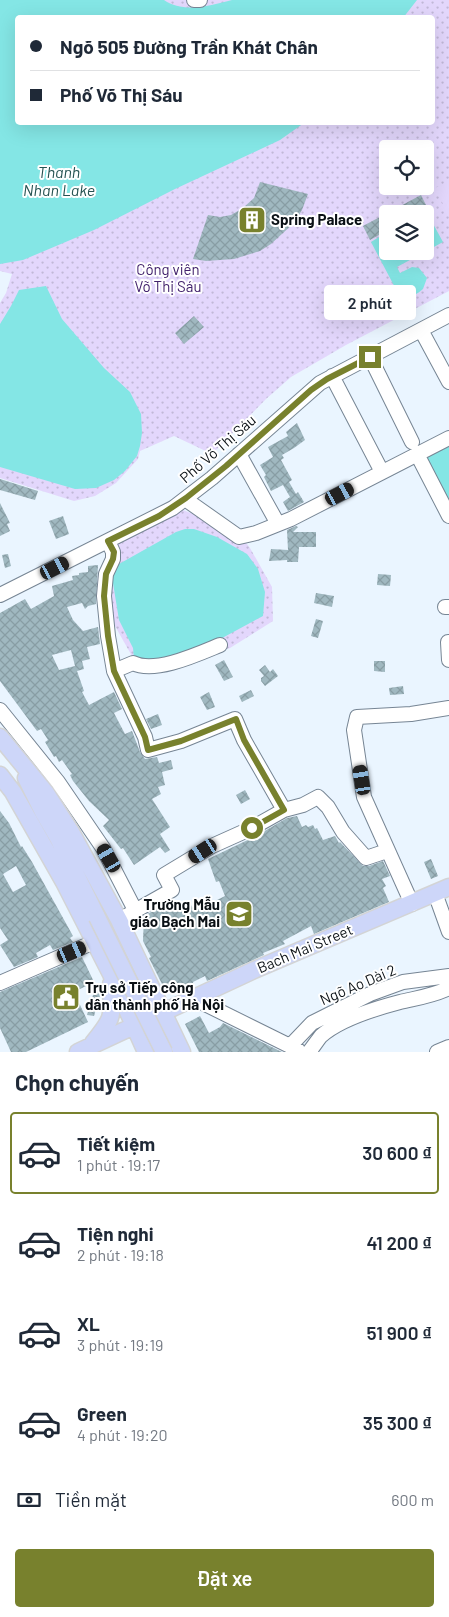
<!DOCTYPE html>
<html lang="vi">
<meta charset="utf-8">
<style>
body{margin:0;font-family:Barlow,sans-serif;background:#f6f6f7;color:#1f2937;height:100vh;display:flex;flex-direction:column;font-size:19px;white-space:nowrap}
*{box-sizing:border-box;margin:0}
p{font-size:16px;color:#747a83}
.icon{flex:none;width:28px;height:28px;fill:none;stroke:currentColor;stroke-width:2;stroke-linecap:round;stroke-linejoin:round}
.map{position:relative;height:1052px;overflow:hidden}
.details{display:flex;flex-direction:column;background:#fff;flex:1}
.details>*{flex:none}
.hud{position:absolute;left:15px;top:15px;width:420px;height:110px;border-radius:5px;box-shadow:0 5px 20px #0002;display:grid;align-content:center;height:110px;padding:0 15px;background:#fff}
.fabs{position:absolute;left:379px;top:140px;display:grid;gap:10px}
.fabs a{display:grid;place-items:center;width:55px;height:55px;border-radius:5px;background:#fff;box-shadow:0 5px 20px #0002;font-size:25px}
.end{position:absolute;width:22px;height:22px;margin:-11px;border:6px solid #78812d;background:#fff;box-shadow:0 0 0 2px #fff}
.from{border-radius:50%}
.bubble{position:absolute;height:35px;border-radius:5px;background:#fff;box-shadow:0 5px 20px #0002;font-size:16px;font-weight:600;line-height:35px;text-align:center}
.car{position:absolute;width:15px;height:30px;margin:-15px -8px;border-radius:6px;box-shadow:0 0 4px 1px #0007;background:linear-gradient(#222 24%,#8ab4d8 0 40%,#222 0 76%,#8ab4d8 0 86%,#222 0)}
.hud b{display:flex;align-items:center;gap:18px;height:48px;font-size:19px}
.hud b+b{border-top:1px solid #e0e1e3}
.hud i{width:12px;height:12px;background:#1f2937}
ul{padding:0;list-style:none}
li{display:flex;align-items:center;gap:15px;height:82px;margin:0 10px 8px;padding:0 5px;border:2px solid transparent;border-radius:5px}
li div{flex:1}
li b{display:block;font-size:19px}
li em{font-style:normal;font-weight:600}
li.on{border-color:#78812d}
li>.icon{width:45px;height:45px;stroke-width:1.5}
h2{padding:0 15px;font-size:22px;line-height:60px}
.pay{display:flex;align-items:center;gap:12px;height:55px;padding:0 15px;font-size:19px}
.pay p{margin-inline-start:auto}
.action{display:flex;gap:10px;margin-top:auto;padding:10px 15px}
.action a{flex:1;height:58px;border-radius:5px;background:#78812d;color:#fff;font-size:20px;font-weight:600;line-height:58px;text-align:center}
.map>svg:first-child{display:block}
</style>
<div class="map">
<svg width="449" height="1052" viewBox="0 0 449 1052">
<defs>
<pattern id="grass-dots" width="8" height="8" patternUnits="userSpaceOnUse" patternTransform="scale(1.25)"><rect width="8" height="8" fill="#e3d7fc"/><path d="M2 2h.1M6 6h.1" fill="none" stroke="#c1b8d7" stroke-width="1.8" stroke-linecap="round"/></pattern>
<pattern id="building-cross-hatch" width="8" height="8" patternUnits="userSpaceOnUse" patternTransform="scale(1.25)"><rect width="8" height="8" fill="#a0b8c0"/><path d="M0 0l8 8M0 8l8-8" fill="none" stroke="#889da4"/></pattern>
</defs>
<rect width="100%" height="100%" fill="#eaf5ff"/>
<path fill="url(#grass-dots)" fill-rule="evenodd" d="M0,0H449V291L346,345L291,377L266,399L212,454L174,436L140,451L138,459L116,483L95,496L74,501L0,478V303L6,293L12,274L0,271ZM18,18H432V122H18ZM388,149H425V186H388ZM388,214H425V251H388Z
M183,510L238,532L250,548L272,587L273,621L230,648L154,673L137,665L115,626L107,581L109,557L121,539Z"/>
<path fill="#e3d7fc" d="M449,181V216L435,188Z"/>
<path fill="#84e6e5" d="M0,0H164C184,14 211,5 232,0H417L403,18H18V122L304,123L280,140L175,189L94,230L23,260L0,264Z
M426,211L443,242L397,267L400,273L412,267L419,268L427,278L423,289C416,295 409,299 400,297L371,242L387,232L388,251H425V214H420Z
M46,286L62,319L104,368L130,392L141,414L142,433L140,446L137,456L125,471L114,480L96,488L75,489L0,467V324L11,306L19,290Z
M449,445V505L425,454Z
M185,529H194L217,537L247,554L258,569L265,592L263,616L200,650L154,660L134,659L133,648L119,620L112,577L113,571L119,564L176,532Z"/>
<path fill="url(#building-cross-hatch)" fill-rule="evenodd" d="M260,182L308,194L302,210L295,222L271,244L260,251L234,259L206,261L193,259L208,215L220,217L231,215L243,208L254,198Z
M421,195L428,209L419,214H388V230L370,240L363,226Z
M194,316L204,327L184,344L175,333Z
M297,423L305,440L294,448L282,455L284,458L281,460L292,480L289,482L296,494L298,492L304,502L288,511L283,502L290,497L283,485L271,491L264,477L266,475L260,465L273,457L268,447L288,436L286,432Z
M0,479L38,491L35,500L0,490Z
M0,503L10,523L7,524L10,531L0,536Z
M63,516L69,534L56,539L49,521Z
M296,526L298,527L293,532H316V547H299L298,562H287V560L269,561L271,549L288,550L287,530Z
M8,554L11,566L5,568L2,555Z
M98,565L96,604L88,606L85,609L82,603L67,607L73,620L83,631L98,627L100,644L87,647L90,659L82,661L84,669L77,671L84,691L82,692L89,705L114,692L122,709L114,713L125,734L132,731L140,752L145,759L157,757L159,763L171,760L173,769L162,772L165,785L158,787L161,794L152,799L170,827L160,834L170,850L165,853L160,847L134,865L123,848L121,849L103,826L109,820L89,801L73,781L70,775L72,774L62,760L59,762L56,756L54,757L45,742L48,740L41,729L37,731L0,681V613L25,599L31,609L54,596L52,586L73,580L72,576L79,575V573L88,572V566ZM71,650L75,666L59,670L52,655Z
M378,574L391,575L390,586L377,585Z
M316,593L334,596L332,607L314,603Z
M316,619L323,621L318,638L311,636Z
M224,660L233,677L224,681L215,665Z
M374,661H385V672L374,671Z
M265,665L270,672L273,669L278,676L265,686L261,681V678L264,676L259,670Z
M403,686L404,694L390,695L389,688Z
M251,690L254,696L242,702L239,696Z
M209,692L215,707L207,710L200,697Z
M158,714L162,725L151,729L146,719Z
M245,790L250,799L241,804L236,795Z
M0,811L9,823L21,847L22,846L32,862L73,936L70,938L73,942L53,950L50,945L36,953L38,957L14,967L0,945L8,940L0,928ZM16,866L26,885L13,892L3,874Z
M297,816L302,827L306,825L308,827L313,825L315,829L317,828L323,840L335,836L339,843L340,842L363,866H369L383,861L390,876L382,879L386,886L383,888L389,902L314,934L311,926L283,941L285,944L263,953L264,955L207,981L205,976L193,982L194,986L187,989L186,987L173,991L164,988L149,958L151,957L143,941L144,916L172,900L175,905L186,900L189,906L191,905L195,911L225,896L219,881L216,882L208,859L256,836L287,818Z
M431,859L438,876L431,879L424,862Z
M82,957L94,982L74,992L88,1022L26,1052H11L0,1028V992Z
M96,985L100,996L94,1016L87,1015Z
M200,1016L209,1033L220,1027L223,1023L282,1052H199L185,1024Z"/>
<g fill="none" stroke-linecap="round" stroke-linejoin="round">
<defs>
<path id="minor" d="M194,0H200
M421,330L449,382
M370,357L412,442
M332,376L382,472
M239,454L278,524
M417,454L449,516
M185,499L239,537L256,533L291,519L449,438
M108,541L113,552V559L106,574L104,596L108,636L114,671L145,737L148,750L181,741L235,719L244,740L284,810
M0,595L173,508L212,478L320,383L449,315
M445,607H449
M449,642H448L449,660
M114,671L133,663C155,674 198,654 220,645
M0,710L58,782L103,848L135,910
M435,893L449,932
M412,904L364,797L354,730L357,717L411,714L449,708
M119,920L172,890L164,875L212,846L252,828L284,810L303,805L318,797L328,807L343,832L366,858L387,851
M0,983L94,942
M199,996L203,1003L298,1050
M290,1046L312,1023L370,994L403,982L449,976
M309,1052C313,1047 317,1041 321,1036C339,1020 377,1008 400,1002C417,998 433,996 449,988
M437,1052L449,1047"/>
<path id="major" d="M0,737L46,793L71,832L119,920L182,1052
M0,775L13,792L64,882L111,974L146,1052
M26,778L43,812L58,838L97,917
M93,1043C115,1016 112,1017 111,984
M78,1052L254,970L449,887"/>
</defs>
<use href="#minor" stroke="#768594" stroke-width="16"/>
<use href="#major" stroke="#d3d4d5" stroke-width="19"/>
<use href="#minor" stroke="#fff" stroke-width="14"/>
<use href="#major" stroke="#cdd6f9" stroke-width="16"/>
<defs>
<path id="major-bridge" d="M97,917L164,1052"/>
</defs>
<use href="#major-bridge" stroke="#d3d4d5" stroke-width="19" stroke-linecap="butt"/>
<use href="#major-bridge" stroke="#cdd6f9" stroke-width="16"/>
</g>
<g fill="none" stroke-linecap="round" stroke-linejoin="round">
<path stroke="#78812d" stroke-width="6" d="M252,828L284,810L244,740L236,719L181,741L148,750L145,737L114,671L108,636L104,596L106,574L113,559L114,552L108,541L159,516L186,498L226,466L311,390L327,379L370,357"/>
</g>
<defs>
<symbol id="building-square" viewBox="-11 -11 22 22"><rect x="-9" y="-9" width="18" height="18" rx="4" fill="#78812d" stroke="#fff"/><path d="M-4-6H4V6H1V3H-1V6H-4ZM-2.5-4.3h1.7v1.8h-1.7ZM.8-4.3h1.7v1.8H.8ZM-2.5-1h1.7V.8h-1.7ZM.8-1h1.7V.8H.8Z" fill="#fff"/></symbol>
<symbol id="school-square" viewBox="-11 -11 22 22"><rect x="-9" y="-9" width="18" height="18" rx="4" fill="#78812d" stroke="#fff"/><path d="M0-5L7-2L0 1L-7-2ZM-4 1L0 2.5L4 1V4Q0 6-4 4Z" fill="#fff"/></symbol>
<symbol id="civic-square" viewBox="-11 -11 22 22"><rect x="-9" y="-9" width="18" height="18" rx="4" fill="#78812d" stroke="#fff"/><path d="M-.6-6.5H3V-4.5H.6V-3L4-1V1h2V6H-6V1h2V-1L-.6-3ZM-1.2 2.5V6h2.4V2.5Z" fill="#fff"/></symbol>
</defs>
<g fill-rule="evenodd">
<use href="#building-square" x="236" y="204" width="32" height="32"/>
<use href="#school-square" x="223" y="898" width="32" height="32"/>
<use href="#civic-square" x="50" y="981" width="32" height="32"/>
</g>
<g text-anchor="middle" stroke-width="4" stroke-linejoin="round" paint-order="stroke">
<g font-size="15" font-weight="bold" fill="#0a1015" stroke="#fff" text-anchor="start">
<text x="271" y="225">Spring Palace</text>
<text x="220" y="910" text-anchor="end">Trường Mẫu<tspan x="220" dy="17">giáo Bạch Mai</tspan></text>
<text x="85" y="993">Trụ sở Tiếp công<tspan x="85" dy="17">dân thành phố Hà Nội</tspan></text>
</g>
<g font-size="15" fill="#43236d" stroke="#fff">
<text x="168" y="275">Công viên<tspan x="168" dy="17">Võ Thị Sáu</tspan></text>
</g>
<g font-size="15" fill="#0a1015" stroke="#fff">
<text transform="translate(218 449) rotate(-41)" y="5">Phố Võ Thị Sáu</text>
<text transform="translate(305 949) rotate(-23)" y="5">Bach Mai Street</text>
<text transform="translate(358 985) rotate(-23)" y="5">Ngõ Ao Dài 2</text>
</g>
<g font-size="16" font-style="italic" fill="#255251" stroke="#fff">
<text x="59" y="178">Thanh<tspan x="59" dy="18">Nhan Lake</tspan></text>
</g>
</g>
</svg>
<div class="fabs">
<a><svg class="icon" aria-label="locate" viewBox="0 0 24 24"><circle cx="12" cy="12" r="6"/><path d="M12 2v4M12 18v4M2 12h4M18 12h4"/></svg></a>
<a><svg class="icon" aria-label="layers" viewBox="0 0 24 24"><path d="M12 4l9 5-9 5-9-5zM3 14l9 5 9-5"/></svg></a>
</div>
<i class="end from" style="left:252px;top:828px"></i>
<i class="end" style="left:370px;top:357px"></i>
<div class="bubble" style="left:324px;top:285px;width:92px">2 phút</div>
<i class="car" style="left:340px;top:494px;rotate:62deg"></i>
<i class="car" style="left:55px;top:568px;rotate:63deg"></i>
<i class="car" style="left:362px;top:780px;rotate:351deg"></i>
<i class="car" style="left:203px;top:851px;rotate:237deg"></i>
<i class="car" style="left:109px;top:858px;rotate:330deg"></i>
<i class="car" style="left:72px;top:952px;rotate:67deg"></i>
<div class="hud">
<b><i class="from"></i>Ngõ 505 Đường Trần Khát Chân</b>
<b><i></i>Phố Võ Thị Sáu</b>
</div>
</div>
<section class="details">
<h2>Chọn chuyến</h2>
<ul>
<li class="on"><svg class="icon" aria-label="car" viewBox="0 0 24 24"><path d="M5 17H2v-5l4-1 3-4h7l3 4 3 1v5h-3M9 17h6M6 11h13"/><circle cx="7" cy="17" r="2"/><circle cx="17" cy="17" r="2"/></svg><div><b>Tiết kiệm</b><p>1 phút · 19:17</p></div><em>30 600 ₫</em></li>
<li><svg class="icon" aria-label="car" viewBox="0 0 24 24"><path d="M5 17H2v-5l4-1 3-4h7l3 4 3 1v5h-3M9 17h6M6 11h13"/><circle cx="7" cy="17" r="2"/><circle cx="17" cy="17" r="2"/></svg><div><b>Tiện nghi</b><p>2 phút · 19:18</p></div><em>41 200 ₫</em></li>
<li><svg class="icon" aria-label="car" viewBox="0 0 24 24"><path d="M5 17H2v-5l4-1 3-4h7l3 4 3 1v5h-3M9 17h6M6 11h13"/><circle cx="7" cy="17" r="2"/><circle cx="17" cy="17" r="2"/></svg><div><b>XL</b><p>3 phút · 19:19</p></div><em>51 900 ₫</em></li>
<li><svg class="icon" aria-label="car" viewBox="0 0 24 24"><path d="M5 17H2v-5l4-1 3-4h7l3 4 3 1v5h-3M9 17h6M6 11h13"/><circle cx="7" cy="17" r="2"/><circle cx="17" cy="17" r="2"/></svg><div><b>Green</b><p>4 phút · 19:20</p></div><em>35 300 ₫</em></li>
</ul>
<div class="pay"><svg class="icon" aria-label="cash" viewBox="0 0 24 24"><path d="M3 7h18v10H3z"/><circle cx="12" cy="12" r="2"/></svg>Tiền mặt<p>600 m</p></div>
<div class="action"><a>Đặt xe</a></div>
</section>
